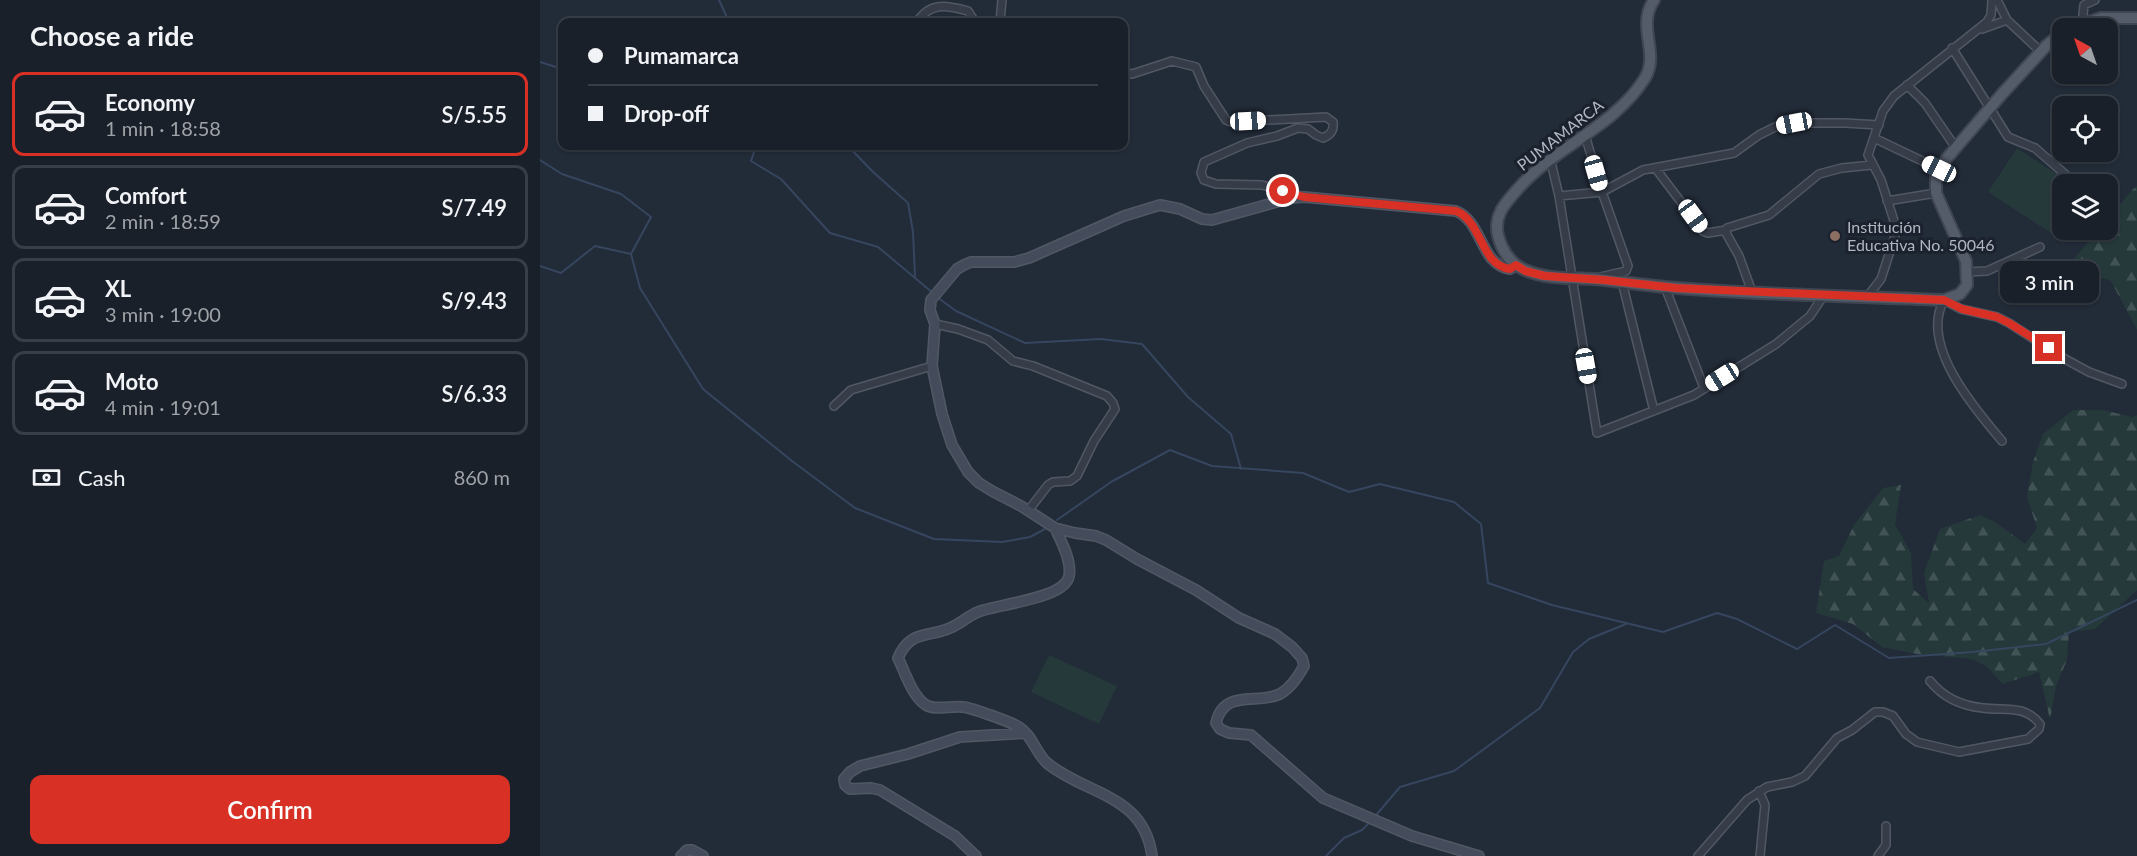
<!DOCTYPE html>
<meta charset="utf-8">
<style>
body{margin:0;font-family:Lato,sans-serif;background:#272d36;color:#f1f3f6;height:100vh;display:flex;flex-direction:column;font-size:22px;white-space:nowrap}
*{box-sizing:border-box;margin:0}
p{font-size:20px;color:#9fa3a8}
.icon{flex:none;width:33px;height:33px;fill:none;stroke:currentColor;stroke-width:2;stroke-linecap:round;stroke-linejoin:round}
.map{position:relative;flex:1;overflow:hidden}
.details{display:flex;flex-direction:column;background:#1a202a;width:540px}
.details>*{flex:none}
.top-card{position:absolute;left:18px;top:18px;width:570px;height:132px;border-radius:12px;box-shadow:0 2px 4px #0004,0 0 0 2px #383e47;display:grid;align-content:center;height:132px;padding:0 30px;background:#1a202a}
.needle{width:39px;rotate:320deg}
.tools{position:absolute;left:1512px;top:18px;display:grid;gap:12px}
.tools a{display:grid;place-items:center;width:66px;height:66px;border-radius:12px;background:#1a202a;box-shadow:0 2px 4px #0004,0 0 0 2px #383e47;font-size:30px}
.end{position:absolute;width:27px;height:27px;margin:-14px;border:8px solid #d93025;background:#fff;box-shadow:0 0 0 3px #fff}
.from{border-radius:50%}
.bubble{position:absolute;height:42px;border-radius:12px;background:#1a202a;box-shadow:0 2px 4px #0004,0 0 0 2px #383e47;font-size:20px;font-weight:600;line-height:42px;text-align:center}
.car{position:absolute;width:18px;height:36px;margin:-18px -9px;border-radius:8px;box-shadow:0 0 4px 2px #0007;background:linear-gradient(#fff 24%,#345 0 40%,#fff 0 76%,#345 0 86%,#fff 0)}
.top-card b{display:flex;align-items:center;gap:21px;height:57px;font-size:22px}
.top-card b+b{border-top:2px solid #383e47}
.top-card i{width:15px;height:15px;background:#f1f3f6}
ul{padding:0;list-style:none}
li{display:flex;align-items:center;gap:18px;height:84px;margin:0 12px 9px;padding:0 18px;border:3px solid #383e47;border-radius:12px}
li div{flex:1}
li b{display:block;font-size:22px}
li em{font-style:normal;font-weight:600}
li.selected{border-color:#d93025}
li>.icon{width:54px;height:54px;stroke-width:1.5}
h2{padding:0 30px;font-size:27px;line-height:72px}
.pay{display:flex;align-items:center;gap:15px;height:66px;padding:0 30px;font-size:22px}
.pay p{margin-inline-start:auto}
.cta{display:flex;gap:12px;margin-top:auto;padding:12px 30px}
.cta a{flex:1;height:69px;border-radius:12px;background:#d93025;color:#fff;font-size:24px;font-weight:600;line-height:69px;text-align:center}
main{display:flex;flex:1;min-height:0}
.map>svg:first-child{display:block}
</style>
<main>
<section class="details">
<h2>Choose a ride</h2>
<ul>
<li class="selected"><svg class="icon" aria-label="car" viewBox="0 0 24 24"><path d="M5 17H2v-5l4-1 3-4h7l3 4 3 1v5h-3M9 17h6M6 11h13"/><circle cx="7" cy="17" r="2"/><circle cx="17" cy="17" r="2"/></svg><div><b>Economy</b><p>1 min · 18:58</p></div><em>S/5.55</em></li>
<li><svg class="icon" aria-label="car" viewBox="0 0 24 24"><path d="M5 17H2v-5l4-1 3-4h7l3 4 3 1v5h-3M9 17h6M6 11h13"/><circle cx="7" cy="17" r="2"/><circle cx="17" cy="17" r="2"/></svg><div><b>Comfort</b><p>2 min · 18:59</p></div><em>S/7.49</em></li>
<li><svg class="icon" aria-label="car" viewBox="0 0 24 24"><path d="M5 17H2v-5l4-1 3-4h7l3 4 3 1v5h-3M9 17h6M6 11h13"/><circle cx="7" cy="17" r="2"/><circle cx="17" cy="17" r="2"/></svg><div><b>XL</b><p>3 min · 19:00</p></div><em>S/9.43</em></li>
<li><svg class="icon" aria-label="car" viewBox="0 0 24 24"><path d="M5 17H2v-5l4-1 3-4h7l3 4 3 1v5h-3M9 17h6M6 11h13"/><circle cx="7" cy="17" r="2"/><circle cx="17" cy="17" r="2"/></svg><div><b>Moto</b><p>4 min · 19:01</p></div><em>S/6.33</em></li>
</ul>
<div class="pay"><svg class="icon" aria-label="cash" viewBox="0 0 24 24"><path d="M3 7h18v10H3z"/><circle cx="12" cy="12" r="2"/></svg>Cash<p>860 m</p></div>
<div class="cta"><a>Confirm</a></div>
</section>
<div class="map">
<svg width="1597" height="856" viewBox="0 0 1597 856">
<defs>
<pattern id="forest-firs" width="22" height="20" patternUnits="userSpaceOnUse" patternTransform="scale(1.5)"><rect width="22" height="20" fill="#25383a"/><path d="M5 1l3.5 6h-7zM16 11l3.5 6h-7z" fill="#425355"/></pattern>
</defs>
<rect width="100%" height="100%" fill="#222b38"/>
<path fill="url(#forest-firs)" d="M1597,186V330L1571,281L1529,265L1558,230H1568V219L1592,190Z
M1533,410H1563L1592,417L1597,415V590L1555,629L1529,632L1527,660L1516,686L1510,720L1499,672L1463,684L1446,666L1432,659L1377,654L1342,647L1313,624L1276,613L1284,561L1299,556L1314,525L1343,488L1361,485L1355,524L1371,553L1373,589L1389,603L1384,573L1400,529L1440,515L1455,522L1485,544L1497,528L1487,497L1493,462L1503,434Z"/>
<path fill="#25383a" d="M1477,148L1532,184H1522V230H1530L1523,241L1448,192Z
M509,655L577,686L559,724L491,692Z"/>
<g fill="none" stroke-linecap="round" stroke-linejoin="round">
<path stroke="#36465f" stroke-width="2" d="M179,0L189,22
M0,62L22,69
M216,146L211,161L241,179L290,233L338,247L393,293
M308,146L332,171L368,203L373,232L375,276
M0,160L22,174L81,194L111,217L91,254L100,288L163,389L252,461L315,508L394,539L462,542L490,537L505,529
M0,266L21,273L55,246L91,254
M397,297L416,311L485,343L561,339L602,344L648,397L691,434L701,469
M517,520L571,482L630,450L672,466L763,473L809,492L840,484L914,502L941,524L948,583L1012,605L1123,632L1177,613L1197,619L1257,649L1295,625L1349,658L1433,652L1506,644L1597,600
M837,814L860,787L914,771L1000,708L1033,652L1049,639L1086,624
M786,856L804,838L822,830L829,823"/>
<defs>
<path id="street" d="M1457,0L1467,20
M377,22C390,2 406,5 428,11L435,22
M460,22L462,0
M1542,24L1544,5L1555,0
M1442,29L1467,20L1500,51
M1412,48L1468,137L1495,148L1526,175
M584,73L592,74L632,61L656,67L664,86L686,120L691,122L786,117L793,122C794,130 791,135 783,138L776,135L768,129L758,128L737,136L707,143L664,162L661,173L664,180L676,184L722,185L760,196
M1367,85L1385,103L1416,148
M1045,135L1062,192L1088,266L1086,271L1060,277
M1334,138L1399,169
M1010,158L1019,196L1057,433L1154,395L1236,344L1270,316L1284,295
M1116,169L1163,231L1168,233L1186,230
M1019,196L1062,192L1103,170L1194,153L1219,135L1235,127L1255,123H1305L1339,125
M1347,201L1396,193
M1427,272L1447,271L1500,247
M1082,282L1114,411
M1125,287L1164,388
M1212,292L1199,256L1186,233L1187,228L1229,215L1279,174L1302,168L1332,165
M1327,297L1341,279L1355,236V224L1341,180L1328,155L1343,111L1354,96L1447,22L1451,15L1452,0
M395,324L418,329L448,340L473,361L493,366L567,396L573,403L575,409L554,441L537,476L530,481L513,482L508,485L488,511
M294,406L311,390L392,366
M1462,441C1435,409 1379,345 1404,300L1421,309L1457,317L1469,323L1525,359L1549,372L1582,384
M1219,791L1225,805L1220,856
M1158,856L1207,800L1227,787L1252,782L1265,776L1297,738L1312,730L1335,712H1343L1353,716L1366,734L1377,742L1419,752L1488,739L1499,729L1500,724C1485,704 1464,711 1443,708C1422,706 1403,697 1390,681
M1338,856L1346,845V826"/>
<path id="secondary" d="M515,528C521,541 532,561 529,576C525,599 457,604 438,612C428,616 420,624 410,628C387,638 370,630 358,658C365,672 372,696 386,705C396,711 411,705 423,707C432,708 471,722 479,727C492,735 496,753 507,763C546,795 604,794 612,856
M141,856L147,850H152L163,856
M436,856L415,836L340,790L331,788L310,789L305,785L304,779L310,772L320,766L368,754L420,737L485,733
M939,856L872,836L783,798L711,735L689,733L680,729L676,723C684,688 717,705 740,694C751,688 758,677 764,666L762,658L752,647L735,634L699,618L656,590L597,559L566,540L556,536L535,533L515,528L481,506L452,491L439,483L428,472L412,445L402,414L392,366L395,324L390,310L391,300L417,269L424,265L431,262H474L489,258L584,216L620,205L640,209L662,219L672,220L751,198L764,197L916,211C943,222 940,265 970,269L976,265"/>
<path id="primary" d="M1114,0C1096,26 1120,53 1105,78C1074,128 1013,147 976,191C970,198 963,205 960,213C951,233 965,262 985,270C1010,281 1039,277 1065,280C1089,283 1113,286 1137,288C1226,295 1315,296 1404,300L1420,294L1427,285L1426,261L1396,193V175L1407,158L1462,94L1506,46L1522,33
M1531,28L1561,18H1597"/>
</defs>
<use href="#street" stroke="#515864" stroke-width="10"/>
<use href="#secondary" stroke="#515864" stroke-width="12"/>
<use href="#primary" stroke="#3f4652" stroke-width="14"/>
<use href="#street" stroke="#363d49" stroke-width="7"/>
<use href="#secondary" stroke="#444c5c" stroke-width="9"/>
<use href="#primary" stroke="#545c69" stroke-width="10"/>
</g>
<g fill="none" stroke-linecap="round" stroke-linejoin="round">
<path stroke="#d93025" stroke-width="8" d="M743,191L764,197L916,211C943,222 940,265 970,269L976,265L985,271L1005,276L1064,280L1136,288L1404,300L1422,309L1457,317L1469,323L1509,348"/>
</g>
<circle fill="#8d6e63" stroke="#1b222d" stroke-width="2" cx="1295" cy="236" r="6"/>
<g text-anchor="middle" stroke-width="6" stroke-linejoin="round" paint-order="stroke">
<g font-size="16" fill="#b1b8c5" stroke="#1b222d">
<text transform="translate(1020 135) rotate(-38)" y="6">PUMAMARCA</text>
</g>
<g font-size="16" fill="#b1b8c5" stroke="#1b222d" text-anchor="start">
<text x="1307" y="233">Institución<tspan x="1307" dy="18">Educativa No. 50046</tspan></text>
</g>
</g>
</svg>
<div class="tools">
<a><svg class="needle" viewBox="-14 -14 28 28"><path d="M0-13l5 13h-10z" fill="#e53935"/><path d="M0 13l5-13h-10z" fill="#9fa3a8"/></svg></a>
<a><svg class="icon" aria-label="locate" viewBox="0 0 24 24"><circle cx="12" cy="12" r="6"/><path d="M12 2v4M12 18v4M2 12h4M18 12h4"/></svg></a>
<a><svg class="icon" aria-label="layers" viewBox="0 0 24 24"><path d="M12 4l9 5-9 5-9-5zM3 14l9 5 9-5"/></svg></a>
</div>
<i class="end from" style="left:743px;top:191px"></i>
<i class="end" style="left:1509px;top:348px"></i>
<div class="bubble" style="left:1460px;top:261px;width:99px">3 min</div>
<i class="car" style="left:708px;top:121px;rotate:87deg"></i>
<i class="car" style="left:1254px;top:123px;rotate:259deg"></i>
<i class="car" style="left:1399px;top:169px;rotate:296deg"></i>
<i class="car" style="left:1056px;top:173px;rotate:164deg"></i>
<i class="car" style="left:1153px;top:216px;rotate:144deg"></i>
<i class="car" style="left:1046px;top:366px;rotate:170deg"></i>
<i class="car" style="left:1182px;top:377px;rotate:238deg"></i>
<div class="top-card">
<b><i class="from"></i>Pumamarca</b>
<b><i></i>Drop-off</b>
</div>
</div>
</main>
